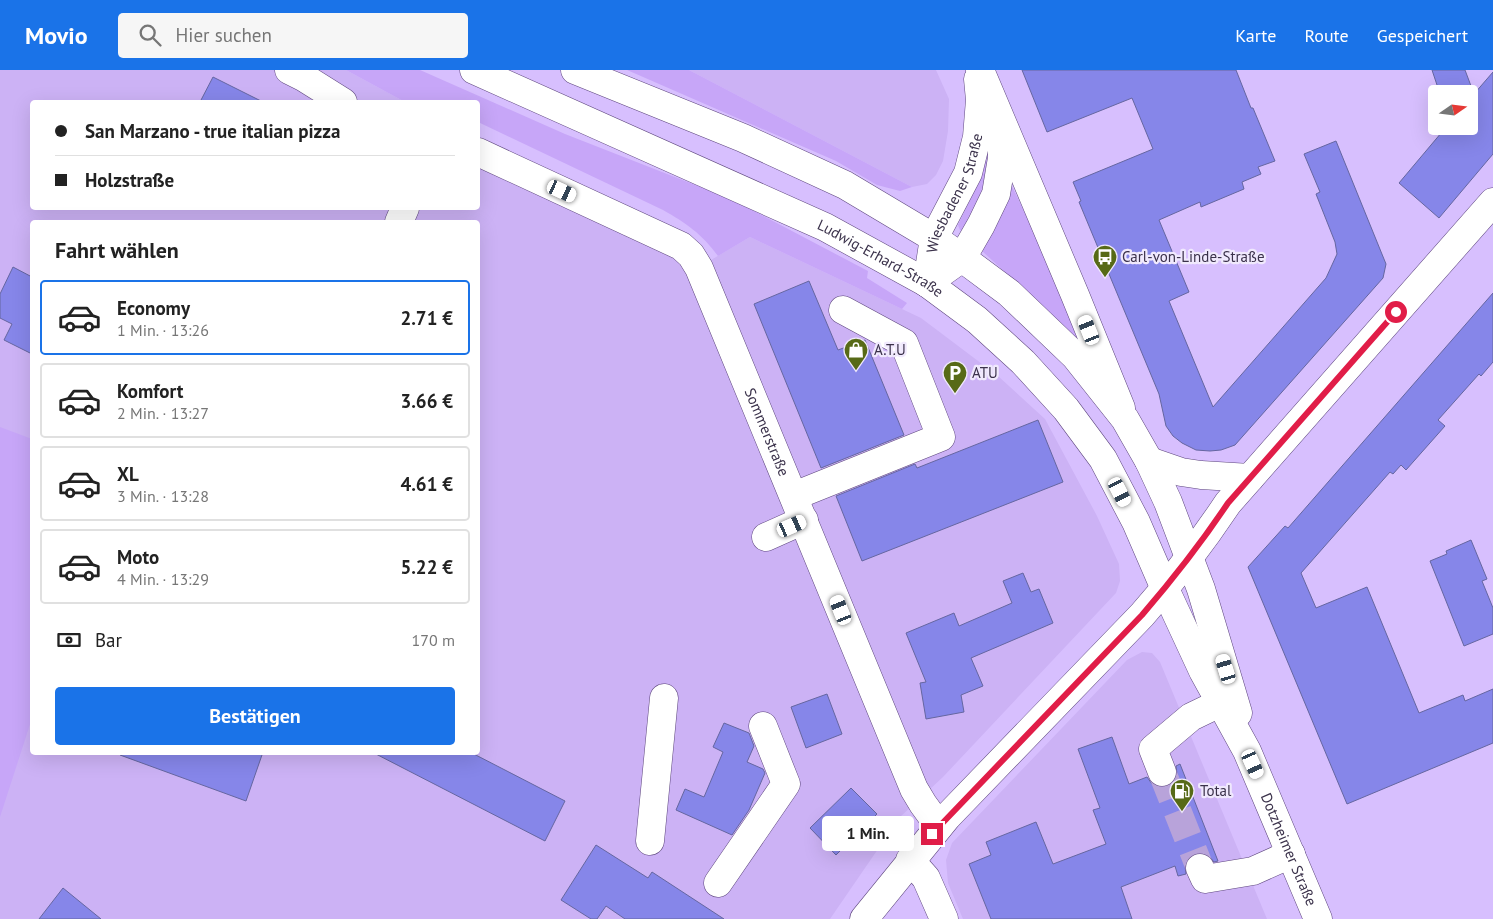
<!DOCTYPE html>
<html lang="de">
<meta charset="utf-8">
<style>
body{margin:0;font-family:"PT Sans",sans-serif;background:#f6f6f6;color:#222;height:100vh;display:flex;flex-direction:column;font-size:19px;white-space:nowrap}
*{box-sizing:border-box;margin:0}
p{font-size:16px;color:#767676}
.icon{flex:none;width:28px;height:28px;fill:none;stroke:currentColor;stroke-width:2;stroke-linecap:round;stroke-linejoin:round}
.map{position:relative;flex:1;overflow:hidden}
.drawer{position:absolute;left:30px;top:150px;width:450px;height:535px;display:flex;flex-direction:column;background:#fff;border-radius:5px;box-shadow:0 5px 20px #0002}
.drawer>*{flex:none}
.guide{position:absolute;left:30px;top:30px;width:450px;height:110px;border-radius:5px;box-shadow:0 5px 20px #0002;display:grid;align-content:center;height:110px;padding:0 25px;background:#fff}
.needle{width:32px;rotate:76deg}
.fabs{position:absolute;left:1428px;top:15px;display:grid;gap:10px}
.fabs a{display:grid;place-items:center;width:50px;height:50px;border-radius:5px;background:#fff;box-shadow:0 5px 20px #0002;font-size:25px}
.end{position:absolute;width:22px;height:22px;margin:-11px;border:6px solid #e11d48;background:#fff;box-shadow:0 0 0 2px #fff}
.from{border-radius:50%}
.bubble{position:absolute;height:35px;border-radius:5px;background:#fff;box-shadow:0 5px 20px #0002;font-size:16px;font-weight:700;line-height:35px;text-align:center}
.car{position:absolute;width:15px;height:30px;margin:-15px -8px;border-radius:6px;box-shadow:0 0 4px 1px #0007;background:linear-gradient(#fff 24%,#345 0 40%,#fff 0 76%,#345 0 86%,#fff 0)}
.guide b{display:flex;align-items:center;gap:18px;height:48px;font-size:19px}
.guide b+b{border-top:1px solid #e0e0e0}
.guide i{width:12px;height:12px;background:#222}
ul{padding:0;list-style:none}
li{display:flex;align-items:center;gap:15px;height:75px;margin:0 10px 8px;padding:0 15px;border:2px solid #e0e0e0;border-radius:5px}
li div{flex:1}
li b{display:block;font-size:19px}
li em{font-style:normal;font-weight:700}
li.selected{border-color:#1a73e8}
li>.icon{width:45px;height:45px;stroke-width:1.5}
h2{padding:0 25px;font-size:22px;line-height:60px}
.pay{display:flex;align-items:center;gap:12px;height:55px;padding:0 25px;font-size:19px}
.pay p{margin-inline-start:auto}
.primary-button{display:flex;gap:10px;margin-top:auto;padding:10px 25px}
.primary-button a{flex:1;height:58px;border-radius:5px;background:#1a73e8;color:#fff;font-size:20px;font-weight:700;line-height:58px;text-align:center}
header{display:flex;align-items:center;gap:30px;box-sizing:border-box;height:70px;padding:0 25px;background:#1a73e8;color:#fff}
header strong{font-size:24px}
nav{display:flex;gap:28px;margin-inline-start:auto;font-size:18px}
.search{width:350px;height:45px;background:#f6f6f6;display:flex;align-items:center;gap:12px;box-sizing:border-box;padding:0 18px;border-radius:5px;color:#767676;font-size:19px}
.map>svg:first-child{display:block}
</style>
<header>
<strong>Movio</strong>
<div class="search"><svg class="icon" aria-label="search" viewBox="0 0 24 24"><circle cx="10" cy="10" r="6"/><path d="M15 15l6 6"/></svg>Hier suchen</div>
<nav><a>Karte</a><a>Route</a><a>Gespeichert</a></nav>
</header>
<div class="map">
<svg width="1493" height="849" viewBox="0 0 1493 849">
<rect width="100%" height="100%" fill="#d7bffe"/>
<path fill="#ccb2f5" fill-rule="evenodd" d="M0,0H346L405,32H32V138H478V96L676,186L689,203L750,167L921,248L998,306L1045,349L1097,446L1119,494L1120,511L1116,523L943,707L900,747L830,849H0ZM32,152H478V682H32Z
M689,0H936L949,29L948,61L943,91L936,105L927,114L912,117Z
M1142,582L1152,583L1160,592L1267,849H963L948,813L946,790L952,773L1127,590Z"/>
<path fill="#c7a6f8" d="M346,0H420L565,64L731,129L868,201L867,208L907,233L902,239L750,167L718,186C702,164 686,153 663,140L478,52V32H405Z
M627,0H689L912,117L900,121L877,115L836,91Z
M986,80H993L989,110L963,161L960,160L958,155L974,122Z
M1011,114L1085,269L1079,270L981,180Z
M0,357L32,369V648L0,747Z"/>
<path fill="#8686e9" stroke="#6566a0" d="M1022,0H1236L1251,38H1253L1275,91L1258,97L1261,104L1242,112L1244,119L1201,137L1200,132L1159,150L1189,222L1169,231L1213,337L1326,208L1337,184L1335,172L1316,124L1320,122L1304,84L1336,71L1386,194L1383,208L1235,375L1221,380L1210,381L1196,380L1182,373L1173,366L1166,356L1159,324L1079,132L1081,131L1073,112L1153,79L1132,28L1047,62Z
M1432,0H1465L1474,24L1493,2V84L1439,148L1399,113L1447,56H1469V24H1443L1439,21Z
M213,7L263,32H200Z
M13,197L32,207V284L4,270L12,254L0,248V224Z
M809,211L838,280L865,270L904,365L821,398L754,234Z
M1493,223V292L1481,306L1479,304L1438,350L1445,356L1406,400L1401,395L1393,404L1390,402L1301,503L1316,538L1367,517L1419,643L1463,625L1465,631L1493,619V673L1347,734L1248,497L1285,456L1288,458Z
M1038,350L1063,412L862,491L836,426L915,394L917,398Z
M1471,470L1487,509L1482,511L1493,538V564L1464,576L1430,491L1447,484L1446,481Z
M1023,503L1031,522L1039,519L1053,553L971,588L983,616L961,625L964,642L926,649L920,613L926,612L906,563L954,543L959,556L1012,533L1003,511Z
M827,624L842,664L806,678L791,637Z
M724,653L749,663L754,676L747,692L763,699L765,703L749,740L732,765L676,740L685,719L704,727L723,682L713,677Z
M1112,667L1129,714L1147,707L1152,714L1159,717L1168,716L1174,711L1177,704L1176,696L1180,694L1218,791L1214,792L1209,786L1202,783L1194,784L1187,789L1185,796L1186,804L1178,806L1175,796L1121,817L1132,849H991L969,794L991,785L986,772L1036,752L1053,794L1106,774L1093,740L1100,738L1078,679Z
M120,682H263L246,731L120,685Z
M372,682H470L565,731L545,771Z
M851,718L877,744L836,785L810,758Z
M596,775L648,808L652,802L724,849H625L606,836L597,849H591L561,830Z
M63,818L101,849H39Z"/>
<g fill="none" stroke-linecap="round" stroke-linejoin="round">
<path stroke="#b8a3da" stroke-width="28" stroke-dasharray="28 14" stroke-linecap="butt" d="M1162,702L1200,798"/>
<defs>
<g id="minor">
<path d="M289,0L303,7L343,32"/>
<path d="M980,0L1075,225L1121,338"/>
<path id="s1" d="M478,82L681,176L691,185L699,198L914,719L923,734L939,756"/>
<path d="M399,152L405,138"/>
<path id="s2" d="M927,213L934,168L968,103L977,67L980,30L978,9"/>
<path d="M927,213L962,188L981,155L996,124L1002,88V62"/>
<path d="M1149,391L1181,402L1201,405L1250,408"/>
<path d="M794,426L941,367L904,273L843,240"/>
<path d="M766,467L804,450"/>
<path d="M1162,702L1153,679L1191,647L1220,633"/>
<path d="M650,771L664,628"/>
<path d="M910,790L926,808L944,849"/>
<path d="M1200,798L1205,809L1253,801L1291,784"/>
<path d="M718,813L786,714L763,656"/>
<path d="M864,849L947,747L1142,545C1173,510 1202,472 1228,433L1493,132"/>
</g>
<g id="major">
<path id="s3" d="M474,0L825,157L927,213L977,250L1023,292L1066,339L1103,389L1136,452L1165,519L1203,601L1247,681L1318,849"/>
<path d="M575,0L743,68L845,115L934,168L962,188L1009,223L1075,286L1125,349L1149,391L1168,432L1201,519L1238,643"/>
</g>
</defs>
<use href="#minor" stroke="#5e477e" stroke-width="29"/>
<use href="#major" stroke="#5e477e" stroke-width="29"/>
<use href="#minor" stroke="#fff" stroke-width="28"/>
<use href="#major" stroke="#fff" stroke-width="28"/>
</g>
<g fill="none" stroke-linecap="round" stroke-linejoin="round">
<path stroke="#e11d48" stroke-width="6" d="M932,764L1142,545C1173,509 1202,472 1228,433L1396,242"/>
</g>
<defs>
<symbol id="bus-pin" viewBox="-11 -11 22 30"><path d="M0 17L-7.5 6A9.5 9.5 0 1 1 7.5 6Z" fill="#576a17" stroke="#f0e9fd"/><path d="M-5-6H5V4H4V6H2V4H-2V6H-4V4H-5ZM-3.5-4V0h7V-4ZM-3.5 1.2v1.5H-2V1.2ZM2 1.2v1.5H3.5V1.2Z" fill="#fff"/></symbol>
<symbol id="shop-pin" viewBox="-11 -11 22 30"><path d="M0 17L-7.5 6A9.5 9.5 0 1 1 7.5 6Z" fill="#576a17" stroke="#f0e9fd"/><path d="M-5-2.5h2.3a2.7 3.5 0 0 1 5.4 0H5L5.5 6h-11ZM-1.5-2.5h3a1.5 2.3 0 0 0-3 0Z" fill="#fff"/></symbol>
<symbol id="parking-pin" viewBox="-11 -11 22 30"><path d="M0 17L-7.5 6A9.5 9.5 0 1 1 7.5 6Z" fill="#576a17" stroke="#f0e9fd"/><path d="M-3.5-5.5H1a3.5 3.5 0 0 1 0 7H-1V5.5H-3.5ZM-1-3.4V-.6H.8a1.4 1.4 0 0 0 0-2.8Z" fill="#fff"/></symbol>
<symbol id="fuel-pin" viewBox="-11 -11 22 30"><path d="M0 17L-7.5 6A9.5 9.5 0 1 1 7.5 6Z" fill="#576a17" stroke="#f0e9fd"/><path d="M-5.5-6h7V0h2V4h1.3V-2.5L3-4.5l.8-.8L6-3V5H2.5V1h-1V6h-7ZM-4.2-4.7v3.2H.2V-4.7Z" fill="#fff"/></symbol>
</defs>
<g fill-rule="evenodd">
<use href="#bus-pin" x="1091" y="173" width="28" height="38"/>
<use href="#shop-pin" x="842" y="266" width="28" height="38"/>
<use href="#parking-pin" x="941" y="289" width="28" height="38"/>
<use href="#fuel-pin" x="1168" y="707" width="28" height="38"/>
</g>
<g text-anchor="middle" stroke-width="4.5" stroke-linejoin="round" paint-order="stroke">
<g font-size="15" fill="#3b324b" stroke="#f0e9fd">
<text dy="5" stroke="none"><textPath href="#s2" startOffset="95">Wiesbadener Straße</textPath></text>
<text dy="5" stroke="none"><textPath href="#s3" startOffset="448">Ludwig-Erhard-Straße</textPath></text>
<text dy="5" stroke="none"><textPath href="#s1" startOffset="430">Sommerstraße</textPath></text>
<text dy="5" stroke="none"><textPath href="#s3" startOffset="1184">Dotzheimer Straße</textPath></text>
</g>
<g font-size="15" fill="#3b324b" stroke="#f0e9fd" text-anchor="start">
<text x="1122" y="192">Carl-von-Linde-Straße</text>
<text x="874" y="285">A.T.U</text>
<text x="972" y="308">ATU</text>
<text x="1200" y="726">Total</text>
</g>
</g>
</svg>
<div class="fabs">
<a><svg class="needle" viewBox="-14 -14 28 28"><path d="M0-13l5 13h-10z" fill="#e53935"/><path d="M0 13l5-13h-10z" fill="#767676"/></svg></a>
</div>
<i class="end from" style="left:1396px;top:242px"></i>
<i class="end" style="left:932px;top:764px"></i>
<div class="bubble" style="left:822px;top:746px;width:92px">1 Min.</div>
<i class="car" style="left:562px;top:121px;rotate:115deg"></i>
<i class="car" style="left:1089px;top:260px;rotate:338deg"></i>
<i class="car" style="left:1120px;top:422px;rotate:153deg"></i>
<i class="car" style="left:792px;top:456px;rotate:66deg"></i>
<i class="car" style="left:841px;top:540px;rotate:338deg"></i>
<i class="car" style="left:1226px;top:599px;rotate:343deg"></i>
<i class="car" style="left:1253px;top:694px;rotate:156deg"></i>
<div class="guide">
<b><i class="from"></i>San Marzano - true italian pizza</b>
<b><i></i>Holzstraße</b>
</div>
<section class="drawer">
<h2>Fahrt wählen</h2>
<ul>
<li class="selected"><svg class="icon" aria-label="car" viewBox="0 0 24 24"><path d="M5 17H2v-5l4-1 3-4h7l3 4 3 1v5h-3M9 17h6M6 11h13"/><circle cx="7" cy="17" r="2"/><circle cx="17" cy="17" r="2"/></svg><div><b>Economy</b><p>1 Min. · 13:26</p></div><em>2.71 €</em></li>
<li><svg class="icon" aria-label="car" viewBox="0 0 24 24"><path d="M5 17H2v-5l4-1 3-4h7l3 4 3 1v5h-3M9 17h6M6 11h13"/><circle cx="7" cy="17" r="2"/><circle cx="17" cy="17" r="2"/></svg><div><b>Komfort</b><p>2 Min. · 13:27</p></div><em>3.66 €</em></li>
<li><svg class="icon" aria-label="car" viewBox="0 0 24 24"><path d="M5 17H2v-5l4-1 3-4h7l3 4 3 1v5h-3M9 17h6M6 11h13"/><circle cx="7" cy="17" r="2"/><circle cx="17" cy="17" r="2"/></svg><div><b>XL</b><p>3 Min. · 13:28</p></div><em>4.61 €</em></li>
<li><svg class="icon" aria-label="car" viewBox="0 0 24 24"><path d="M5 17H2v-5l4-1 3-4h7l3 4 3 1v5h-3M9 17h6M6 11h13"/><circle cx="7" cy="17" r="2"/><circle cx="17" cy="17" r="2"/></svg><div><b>Moto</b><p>4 Min. · 13:29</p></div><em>5.22 €</em></li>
</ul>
<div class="pay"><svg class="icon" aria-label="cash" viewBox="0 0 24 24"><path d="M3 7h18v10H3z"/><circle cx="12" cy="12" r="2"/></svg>Bar<p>170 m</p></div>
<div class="primary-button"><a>Bestätigen</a></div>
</section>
</div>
